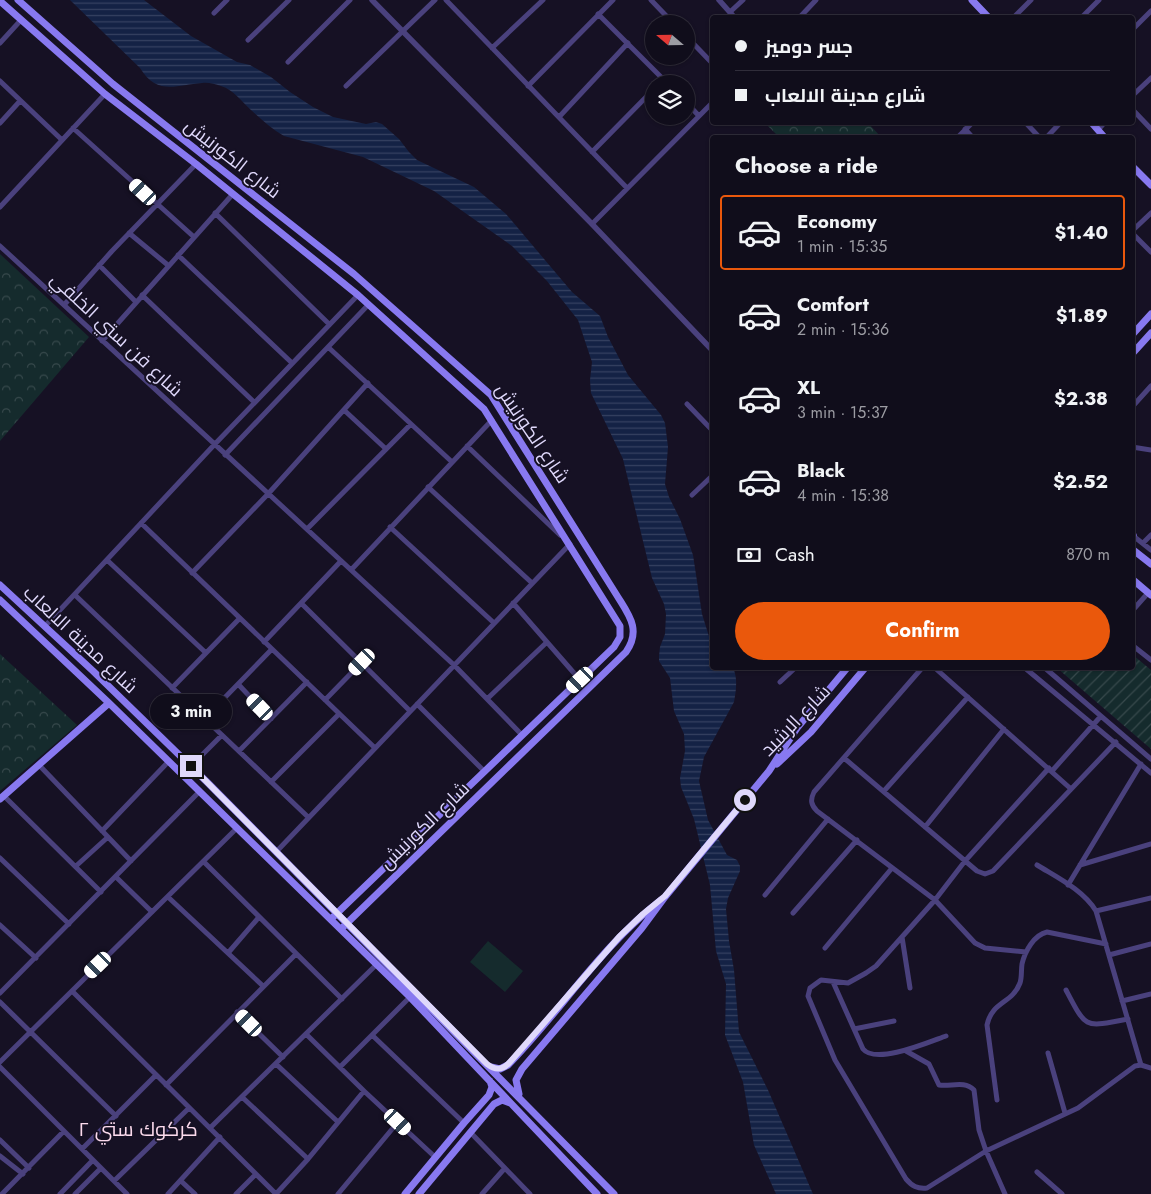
<!DOCTYPE html>
<meta charset="utf-8">
<style>
body{margin:0;font-family:Jost,Cairo,sans-serif;background:#191624;color:#f1f3f6;height:100vh;display:flex;flex-direction:column;font-size:19px;white-space:nowrap}
*{box-sizing:border-box;margin:0}
p{font-size:16px;color:#9c9ca3}
.icon{flex:none;width:28px;height:28px;fill:none;stroke:currentColor;stroke-width:2;stroke-linecap:round;stroke-linejoin:round}
.map{position:relative;flex:1;overflow:hidden}
.panel{position:absolute;left:710px;top:135px;width:425px;height:535px;display:flex;flex-direction:column;background:#100d1b;border-radius:5px;box-shadow:0 1px 4px #0004,0 0 0 1px #302d3a}
.panel>*{flex:none}
.hud{position:absolute;left:710px;top:15px;width:425px;height:110px;border-radius:5px;box-shadow:0 1px 4px #0004,0 0 0 1px #302d3a;display:grid;align-content:center;height:110px;padding:0 25px;background:#100d1b}
.needle{width:32px;rotate:290deg}
.tools{position:absolute;left:645px;top:15px;display:grid;gap:10px}
.tools a{display:grid;place-items:center;width:50px;height:50px;border-radius:50%;background:#100d1b;box-shadow:0 1px 4px #0004,0 0 0 1px #302d3a;font-size:25px}
.end{position:absolute;width:22px;height:22px;margin:-11px;border:6px solid #dfd8fb;background:#111;box-shadow:0 0 0 2px #111}
.from{border-radius:50%}
.bubble{position:absolute;height:35px;border-radius:18px;background:#100d1b;box-shadow:0 1px 4px #0004,0 0 0 1px #302d3a;font-size:16px;font-weight:700;line-height:35px;text-align:center}
.car{position:absolute;width:15px;height:30px;margin:-15px -8px;border-radius:6px;box-shadow:0 0 4px 1px #0007;background:linear-gradient(#fff 24%,#345 0 40%,#fff 0 76%,#345 0 86%,#fff 0)}
.hud b{display:flex;align-items:center;gap:18px;height:48px;font-size:19px}
.hud b+b{border-top:1px solid #302d3a}
.hud i{width:12px;height:12px;background:#f1f3f6}
ul{padding:0;list-style:none}
li{display:flex;align-items:center;gap:15px;height:75px;margin:0 10px 8px;padding:0 15px;border:2px solid transparent;border-radius:5px}
li div{flex:1}
li b{display:block;font-size:19px}
li em{font-style:normal;font-weight:700}
li.on{border-color:#ea580c}
li>.icon{width:45px;height:45px;stroke-width:1.5}
h2{padding:0 25px;font-size:22px;line-height:60px}
.pay{display:flex;align-items:center;gap:12px;height:55px;padding:0 25px;font-size:19px}
.pay p{margin-inline-start:auto}
.primary-button{display:flex;gap:10px;margin-top:auto;padding:10px 25px}
.primary-button a{flex:1;height:58px;border-radius:30px;background:#ea580c;color:#fff;font-size:20px;font-weight:700;line-height:58px;text-align:center}
.map>svg:first-child{display:block}
</style>
<div class="map">
<svg width="1151" height="1194" viewBox="0 0 1151 1194">
<defs>
<pattern id="forest-crowns" width="20" height="18" patternUnits="userSpaceOnUse" patternTransform="scale(1.25)"><rect width="20" height="18" fill="#152b2d"/><path d="M2 6a3 3 0 1 1 6 0M12 15a3 3 0 1 1 6 0" fill="none" stroke="#37494c"/></pattern>
<pattern id="garden-furrows" width="10" height="10" patternUnits="userSpaceOnUse" patternTransform="scale(1.25)"><rect width="10" height="10" fill="#152b2d"/><path d="M-1 1l2-2M0 10L10 0M9 11l2-2" fill="none" stroke="#37494c"/></pattern>
<pattern id="water-rules" width="6" height="5" patternUnits="userSpaceOnUse" patternTransform="scale(1.25)"><rect width="6" height="5" fill="#142245"/><path d="M0 2.5h6" fill="none" stroke="#364161"/></pattern>
</defs>
<rect width="100%" height="100%" fill="#161124"/>
<path fill="url(#forest-crowns)" d="M765,123H868L881,137H779Z
M0,254L89,337L0,441Z
M0,654L77,725L0,791Z"/>
<path fill="url(#garden-furrows)" d="M1133,655L1151,670V749L1057,668H1132Z"/>
<path fill="#152b2d" d="M488,941L523,971L505,992L470,962Z"/>
<path fill="url(#water-rules)" d="M70,0H144L191,36L237,62L250,65L271,77L290,92L313,107L333,117L366,124L376,122L382,124L399,139L409,152L417,160L474,187L506,214L572,292L600,316L608,337L628,375L661,415L665,423L668,447L665,484L669,497L680,519L693,555L702,614L712,646V668H733C738,678 736,691 734,702L704,757L699,781L708,820L727,855L737,860L740,866V871L728,898L726,909L729,941L734,970L739,1032L768,1090L813,1194H776L754,1145L743,1082L725,1035L726,984L716,951L710,885L694,819L681,787L680,778L685,751L684,734L674,711L670,678L659,661V656L660,647L665,634L666,614L664,604L652,578L623,459L591,393L590,380L592,362L578,320L547,281L512,246L434,191L363,157L284,136C272,129 261,119 251,110C241,101 234,90 221,86C215,84 208,82 202,83C176,85 157,96 140,68Z"/>
<g fill="none" stroke-linecap="round" stroke-linejoin="round">
<path stroke="#4a417d" stroke-width="5" d="M446,0L627,188
M651,0L674,24
M730,12L743,0
M214,13L227,0
M598,14L668,84
M799,18L816,0
M1013,18L1031,0
M1081,18L1099,0
M1132,30L1151,11
M686,36L712,63
M248,40L289,0
M0,43L21,20
M492,48L543,0
M288,62L350,0
M0,81L62,140
M346,86L435,0
M528,86L613,0
M1132,96L1151,78
M686,102L699,116
M1132,109L1151,129
M559,117L628,43
M1025,122L1040,138
M0,123L20,101
M73,128L194,237
M965,129L973,138
M1098,130L1105,122
M957,138L973,122
M1046,138L1061,122
M592,152L654,89
M0,207L105,94
M215,213L329,324
M592,224L712,103
M1132,231L1151,213
M129,233L169,266
M1132,233L1151,252
M0,246L454,665L521,734
M178,255L292,363
M99,265L136,302
M142,295L254,402
M64,305L112,251L196,164
M102,341L232,195
M328,347L452,462
M687,404L712,430
M1132,407L1151,386
M344,410L386,449
M467,446L560,535
M1132,447L1151,450
M225,455L369,304
M428,487L532,583
M692,495L712,476
M141,523L375,748
M390,527L494,623
M307,529L411,424
M1132,535L1151,550
M1143,543L1151,535
M107,560L206,653
M351,570L492,420
M192,573L268,494L368,383
M75,595L308,817
M301,603L410,711
M513,603L580,680
M1132,611L1148,593
M45,626L214,445L358,295
M264,642L341,561
M1132,645L1151,660
M922,668L814,792C810,800 811,805 817,811L935,900L975,943L985,948L1026,952
M935,668L1071,789
M1025,668L1151,773
M1045,668L1151,759
M780,682L795,668
M238,684L271,719
M172,688L240,618
M487,699L547,642
M325,700L362,662
M417,704L484,771
M204,719L272,649
M239,751L307,682
M844,758L977,871L985,874L993,871L1116,742
M39,765L131,861
M191,766L222,735
M1049,768L965,861L935,900L876,966L866,973L848,983L821,980L810,988L808,996L835,1060L906,1179C912,1186 917,1189 927,1188L986,1151L1078,1108L1135,1066L1141,1065L1151,1068
M1052,771L1101,716
M271,782L339,714
M884,791L968,697
M4,796L101,892
M925,827L1004,729
M102,831L169,761
M277,851L570,544L568,542
M0,858L69,924
M204,862L342,999
M1037,865C1058,878 1083,890 1096,911L1141,1065
M1080,865L1151,844
M76,866L108,837
M116,877L152,912
M1068,885L1141,764
M765,895L828,819
M168,897L263,986
M1096,911L1151,898
M793,913L857,840
M0,925L36,958
M902,937L910,988
M825,948L892,868
M228,953L259,917
M1109,955L1151,944
M833,982L863,1049C876,1065 929,1042 946,1036
M1066,990C1087,1030 1084,1027 1128,1019
M72,991L276,1194
M0,993L200,791
M1122,1001L1151,994
M0,1002L116,1116
M237,1012L283,1057
M854,1029L894,1021
M306,1034L364,1091
M372,1035L464,1123
M906,1051L929,1064L939,1085C951,1087 964,1080 974,1090L979,1130L986,1151L1005,1194
M1048,1053L1065,1113
M0,1062L237,828
M276,1064L338,1122
M0,1067L127,1194
M340,1067L410,997
M166,1085L296,954
M242,1097L308,1159L364,1091L435,1157
M997,1100L987,1025C992,1001 1012,1004 1020,983C1022,977 1021,971 1022,964C1025,951 1034,935 1047,932L1106,944
M210,1128L377,964
M470,1132L530,1194
M0,1140L29,1168
M82,1149L156,1075
M0,1156L23,1174
M1037,1172L1062,1194
M114,1181L189,1108
M181,1181L195,1194
M2,1194L64,1131
M60,1194L93,1160
M75,1194L101,1168
M168,1194L220,1137
M236,1194L256,1174
M276,1194L308,1159
M338,1194L398,1122
M482,1194L505,1168"/>
<path stroke="#4a417d" stroke-width="5.5" d="M372,0L592,224L712,350
M719,0L735,18"/>
<path stroke="#8879f0" stroke-width="7" d="M18,0L113,84L354,274L491,395L616,594C628,614 642,629 626,652L341,929
M972,0L989,18
M0,1L105,94L196,164L358,295L484,409L620,626V637L614,647L331,919
M1091,122L1105,138
M1132,166L1151,185
M1132,335L1151,314
M1132,354L1151,333
M1132,536L1133,535
M1132,549L1151,564
M1132,579L1151,595
M0,585L93,671L207,782L614,1194
M0,600L109,703L410,997L597,1194
M777,764L811,732L865,668
M0,799L109,703
M491,1067L500,1069L508,1065C561,1011 601,946 661,900
M519,1094L516,1080L522,1069L642,928L665,897L769,771L797,728L847,668
M405,1194L464,1123L489,1095L492,1087L490,1081
M419,1194L494,1104L502,1100L510,1103"/>
</g>
<g fill="none" stroke-linecap="round" stroke-linejoin="round">
<path stroke="#dfd8fb" stroke-width="6" d="M191,766L487,1064C496,1071 503,1070 510,1062L619,937L643,914L665,896L745,800"/>
</g>
<g text-anchor="middle" stroke-width="4" stroke-linejoin="round" paint-order="stroke">
<g font-size="19" fill="#dfd8fb" stroke="#161124">
<text transform="translate(233 158) rotate(38)" y="7">شارع الكورنيش</text>
<text transform="translate(117 334) rotate(43)" y="7">شارع فن ستي الخلفي</text>
<text transform="translate(533 433) rotate(56)" y="7">شارع الكورنيش</text>
<text transform="translate(81 639) rotate(43)" y="7">شارع مدينة الالعاب</text>
<text transform="translate(795 720) rotate(-46)" y="7">شارع الرشيد</text>
<text transform="translate(424 825) rotate(-44)" y="7">شارع الكورنيش</text>
</g>
<g font-size="20" fill="#fbdaec" stroke="#161124">
<text x="138" y="1136">كركوك ستي ٢</text>
</g>
</g>
</svg>
<div class="tools">
<a><svg class="needle" viewBox="-14 -14 28 28"><path d="M0-13l5 13h-10z" fill="#e53935"/><path d="M0 13l5-13h-10z" fill="#9c9ca3"/></svg></a>
<a><svg class="icon" aria-label="layers" viewBox="0 0 24 24"><path d="M12 4l9 5-9 5-9-5zM3 14l9 5 9-5"/></svg></a>
</div>
<i class="end from" style="left:745px;top:800px"></i>
<i class="end" style="left:191px;top:766px"></i>
<div class="bubble" style="left:150px;top:694px;width:82px">3 min</div>
<i class="car" style="left:143px;top:192px;rotate:313deg"></i>
<i class="car" style="left:362px;top:662px;rotate:224deg"></i>
<i class="car" style="left:580px;top:680px;rotate:227deg"></i>
<i class="car" style="left:260px;top:707px;rotate:316deg"></i>
<i class="car" style="left:98px;top:965px;rotate:226deg"></i>
<i class="car" style="left:249px;top:1023px;rotate:315deg"></i>
<i class="car" style="left:398px;top:1122px;rotate:133deg"></i>
<div class="hud">
<b><i class="from"></i>جسر دوميز</b>
<b><i></i>شارع مدينة الالعاب</b>
</div>
<section class="panel">
<h2>Choose a ride</h2>
<ul>
<li class="on"><svg class="icon" aria-label="car" viewBox="0 0 24 24"><path d="M5 17H2v-5l4-1 3-4h7l3 4 3 1v5h-3M9 17h6M6 11h13"/><circle cx="7" cy="17" r="2"/><circle cx="17" cy="17" r="2"/></svg><div><b>Economy</b><p>1 min · 15:35</p></div><em>$1.40</em></li>
<li><svg class="icon" aria-label="car" viewBox="0 0 24 24"><path d="M5 17H2v-5l4-1 3-4h7l3 4 3 1v5h-3M9 17h6M6 11h13"/><circle cx="7" cy="17" r="2"/><circle cx="17" cy="17" r="2"/></svg><div><b>Comfort</b><p>2 min · 15:36</p></div><em>$1.89</em></li>
<li><svg class="icon" aria-label="car" viewBox="0 0 24 24"><path d="M5 17H2v-5l4-1 3-4h7l3 4 3 1v5h-3M9 17h6M6 11h13"/><circle cx="7" cy="17" r="2"/><circle cx="17" cy="17" r="2"/></svg><div><b>XL</b><p>3 min · 15:37</p></div><em>$2.38</em></li>
<li><svg class="icon" aria-label="car" viewBox="0 0 24 24"><path d="M5 17H2v-5l4-1 3-4h7l3 4 3 1v5h-3M9 17h6M6 11h13"/><circle cx="7" cy="17" r="2"/><circle cx="17" cy="17" r="2"/></svg><div><b>Black</b><p>4 min · 15:38</p></div><em>$2.52</em></li>
</ul>
<div class="pay"><svg class="icon" aria-label="cash" viewBox="0 0 24 24"><path d="M3 7h18v10H3z"/><circle cx="12" cy="12" r="2"/></svg>Cash<p>870 m</p></div>
<div class="primary-button"><a>Confirm</a></div>
</section>
</div>
